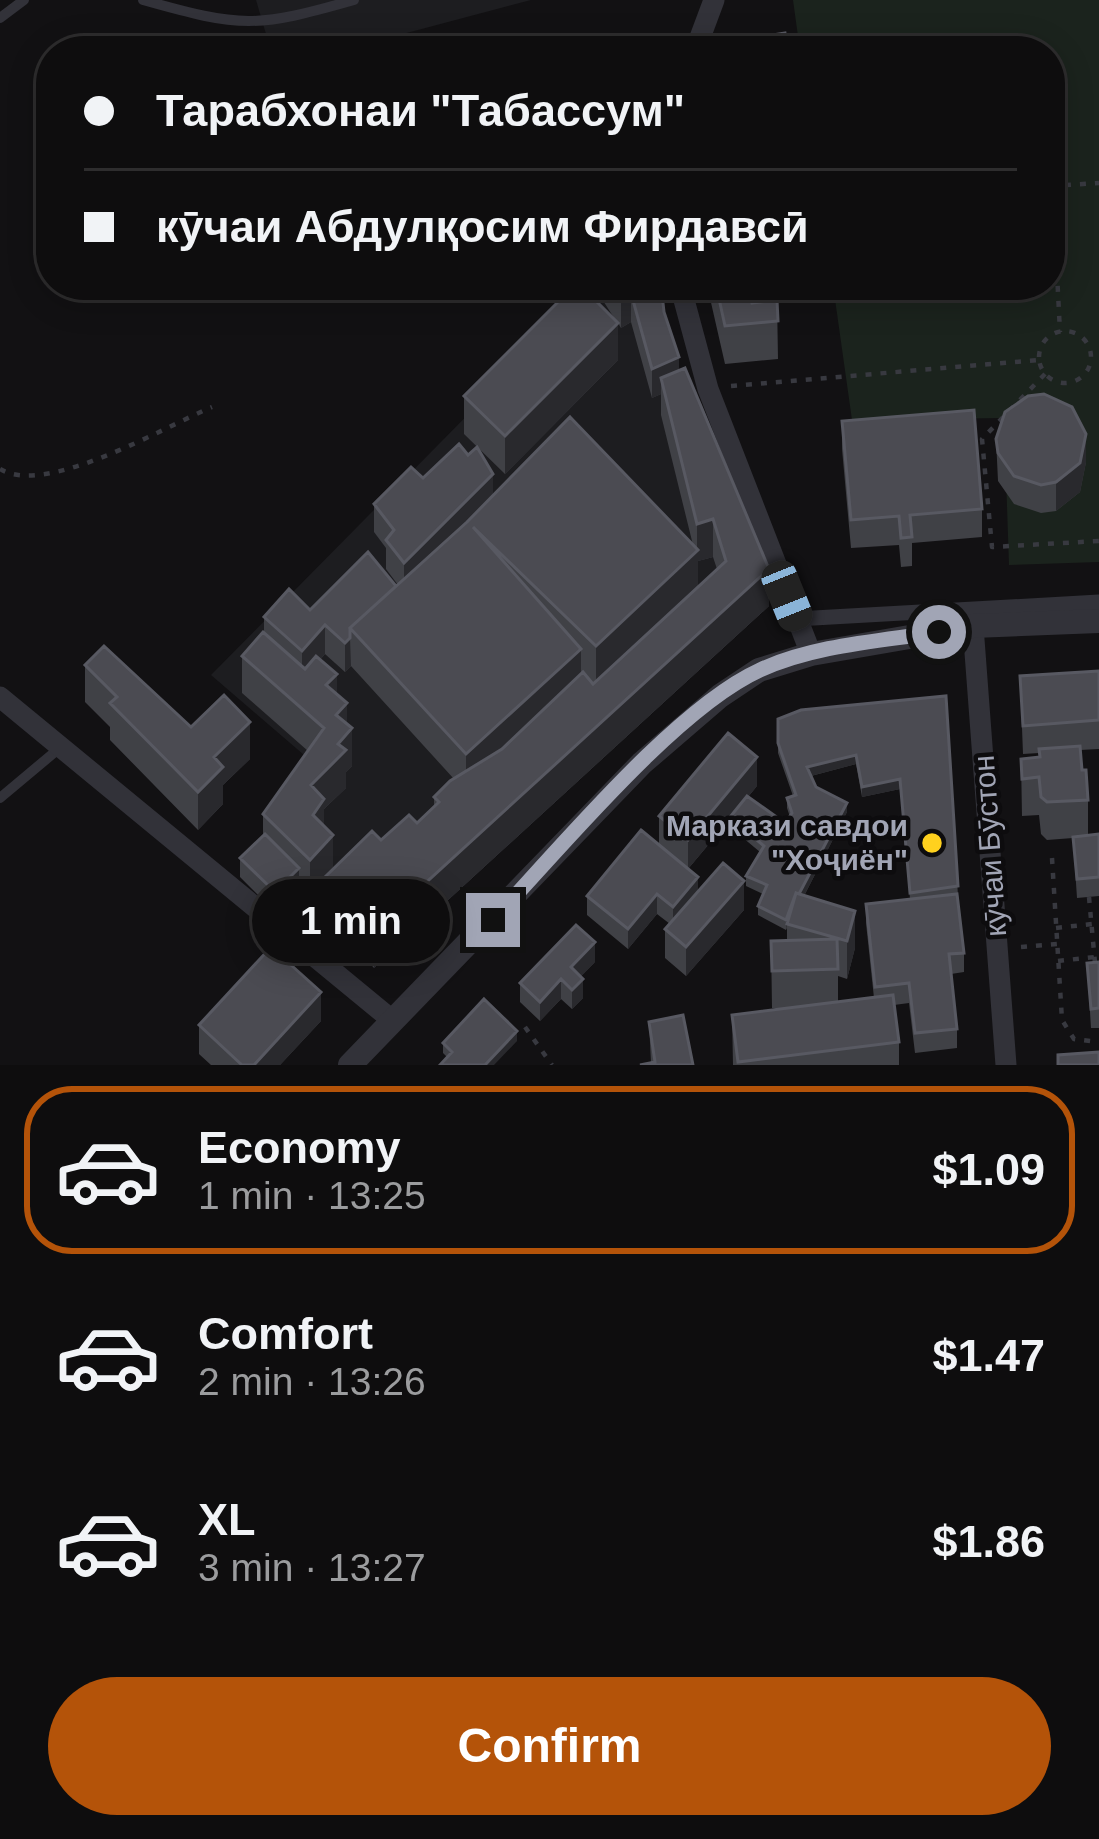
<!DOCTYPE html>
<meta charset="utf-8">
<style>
body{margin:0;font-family:Helvetica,sans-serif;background:#171617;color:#f1f3f6;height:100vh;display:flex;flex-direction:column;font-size:45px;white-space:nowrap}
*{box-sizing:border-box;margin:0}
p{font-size:39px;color:#9b9c9e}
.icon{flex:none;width:66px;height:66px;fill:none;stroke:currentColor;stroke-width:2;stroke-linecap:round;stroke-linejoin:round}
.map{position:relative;height:1065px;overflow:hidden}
.drawer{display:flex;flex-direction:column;background:#0e0d0e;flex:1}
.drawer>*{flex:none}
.hud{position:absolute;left:36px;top:36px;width:1029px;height:264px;border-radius:48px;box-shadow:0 6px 30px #0003,0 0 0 3px #2e2d2e;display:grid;align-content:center;height:264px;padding:0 48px;background:#0e0d0e}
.end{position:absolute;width:54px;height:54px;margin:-27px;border:15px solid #a1a5b5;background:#111;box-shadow:0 0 0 6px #111}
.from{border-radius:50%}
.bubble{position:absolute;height:84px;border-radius:42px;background:#0e0d0e;box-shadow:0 6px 30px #0003,0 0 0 3px #2e2d2e;font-size:39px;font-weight:700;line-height:84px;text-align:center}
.car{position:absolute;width:36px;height:72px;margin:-36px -18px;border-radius:15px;box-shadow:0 0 9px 3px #0007;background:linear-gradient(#222 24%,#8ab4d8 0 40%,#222 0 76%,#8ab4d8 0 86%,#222 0)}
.hud b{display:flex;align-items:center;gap:42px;height:114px;font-size:45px}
.hud b+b{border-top:3px solid #2e2d2e}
.hud i{width:30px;height:30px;background:#f1f3f6}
ul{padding:21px 0 0;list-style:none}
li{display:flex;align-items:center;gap:36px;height:168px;margin:0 24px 18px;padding:0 24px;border:6px solid transparent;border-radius:48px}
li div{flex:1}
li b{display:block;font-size:45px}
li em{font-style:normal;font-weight:700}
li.active{border-color:#b45309}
li>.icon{width:108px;height:108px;stroke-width:1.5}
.primary-button{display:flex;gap:24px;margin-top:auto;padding:24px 48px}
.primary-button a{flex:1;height:138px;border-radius:72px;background:#b45309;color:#fff;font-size:48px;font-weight:700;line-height:138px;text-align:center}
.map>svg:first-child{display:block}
</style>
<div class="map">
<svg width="1099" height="1065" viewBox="0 0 1099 1065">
<rect width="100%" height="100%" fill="#121113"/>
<path fill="#1d1d20" d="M256,0H531L339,51H271Z
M596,285L664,341L769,606L374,968L265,853L318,767L211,675Z"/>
<path fill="#1b231d" d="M793,0H1099V562L1009,565L1004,418L852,420L833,285H1050V51H800Z"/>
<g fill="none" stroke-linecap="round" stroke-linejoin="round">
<path stroke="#383940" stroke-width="4.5" stroke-dasharray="6 9" stroke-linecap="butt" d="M1050,136L1060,332
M1050,186L1099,183
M1039 357a26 26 0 1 1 52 0a26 26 0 1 1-52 0Z
M1045,374L982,439L992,547L1099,541
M731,386L1039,360
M0,469C46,497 164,427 212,407
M1052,858L1062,1020L1074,1039L1099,1042
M1089,897L1095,963
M1056,928L1092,924
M1021,947L1057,944
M1058,961L1095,957
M525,1027L552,1065"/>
<path stroke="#323239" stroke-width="10" d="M143,0C242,28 256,28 354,0
M0,18L24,0
M0,798L62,746"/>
<path stroke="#323239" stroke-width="15" d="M796,619L1099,602"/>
<path stroke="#323239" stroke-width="21" d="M695,51L714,0
M680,285L708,389L811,654
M973,626L1006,1065
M0,697L392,1020"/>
<path stroke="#323239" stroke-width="24" d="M350,1065L642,763L720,696L759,670L811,654L973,626L1099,621"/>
</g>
<path fill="#404146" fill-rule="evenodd" d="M593,285H661L664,312L679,370L769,606L374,968L326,914V880L310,897L299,887L275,912L240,877V858L263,835V814L308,751L242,693V656L264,633V617L310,610L398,585L386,569V548L374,532V504L423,478L693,545L661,415V394L652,398L631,322L621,328L618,323V360L505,474L464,434V396L616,321ZM713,557L717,569L698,587V561ZM325,654L345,672L351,666L454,779L434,797V807L417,823L381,840L333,869L324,827V809L346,788V772L352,766L347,724L337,694L320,660Z
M707,285H748L752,303L777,300L778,359L725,364Z
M842,421L982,509V537L912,543V566L901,567L899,545L851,548L842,449Z
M996,439L1086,462L1080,492L1056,511L1041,513L1014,504L998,481Z
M85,665L191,727L250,759L223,785V804L198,830L110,740V727L85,702Z
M1099,671V749L1080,750L1082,770L1088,800V835L1099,834V896L1077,898L1073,838L1047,840L1041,834L1039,815L1022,816L1021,759L1039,757V753L1023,754L1020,676Z
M946,696L958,896L964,953V972L951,974L957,1029V1048L915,1053L909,1003L894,1005L899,1042V1065H733L732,1015L794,1008H772L771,941L787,940V928L786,930L758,915V906L763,894L746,886V876L760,852L730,827V819L688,869L698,892L744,910L686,976L665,958V929L670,924L657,914L628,949L587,915V896L659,844V816L757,786L748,797L785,823L790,817L787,808V798L793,796L778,753V719ZM856,764L862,797L900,789L910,899L866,904V923L874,998L838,1002V976L847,979L855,948L804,896L847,812L816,787L811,776Z
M595,962L581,976L583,998L572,1009L561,999L540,1021L520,1002V983Z
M1099,962V1028H1091L1087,963Z
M321,1021L280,1065H211L199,1054V1025Z
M649,1022L693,1065L651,1063Z
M517,1041L447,1057L443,1053V1043Z"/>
<path fill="#29292d" d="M631,293V322L621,328V300Z
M618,323V360L505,474V436Z
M679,357V386L661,378V394L652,398V369Z
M1086,434V462L1080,492L1056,511V482Z
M493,474V503L404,592V563Z
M713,519V557L698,561V587L596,684V646L697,551V524Z
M769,569V606L374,968V930Z
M325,625V654L302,680V651Z
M350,638L351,666L345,672V643Z
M581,649V687L466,792V754Z
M337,674V711L326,685Z
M347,703V734L352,728V766L346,772V788L324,809V837L311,823V785L336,715Z
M250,722V759L223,785V804L198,830V792L214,757Z
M856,755V764L807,777V767Z
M757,757V786L688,869V840Z
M900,779V789L862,797V787Z
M847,803V812L789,925L787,924L786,930V920Z
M333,835V873L326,876V880L310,897V860Z
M299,868V887L275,912V892Z
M698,877V897L673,927V907Z
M744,881V910L686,976V947Z
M657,894V914L628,949V929Z
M855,911V948L847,979V941Z
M595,942V962L571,987V967Z
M561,979V999L540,1021V1002Z
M583,979V998L572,1009V990Z
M321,992V1021L280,1065H254Z
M517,1031V1041L494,1065H485Z"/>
<path fill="#4b4b52" stroke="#585962" stroke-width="3" d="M785,33L788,51H751L749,39Z
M725,37L727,51H701L699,41Z
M575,285H580L618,323L505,436L464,396Z
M611,285H661L664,312L679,357L652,369L631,293L621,300Z
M716,285H748L752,303L777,300L778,321L725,326Z
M685,368L769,569L374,930L326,876L372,831L381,840L409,815L417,823L439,802L434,797L450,781L502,749L583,672L593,684L726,561L713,519L697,524L661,378Z
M1044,394L1072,407L1086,434L1080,463L1056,482L1041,485L1014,476L998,453L996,439L1005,412L1028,396Z
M974,410L982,509L910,515L912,537L901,538L899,516L851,520L842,421Z
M570,417L698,550L596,646L473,527L581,649L466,754L350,628L467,522Z
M459,444L468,455L477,447L493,474L404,563L386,540L394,530L374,504L411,467L423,478Z
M368,552L396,586L350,628V638L345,643L325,625L302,651L264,617L289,589L310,610Z
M263,632L305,669L316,656L337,674L326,685L347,703L336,715L352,728L338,744L346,750L311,785L324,799L313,815L333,835L310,860L263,814L324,728L242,656Z
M104,646L191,727L224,695L250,722L214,757L223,767L198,792L110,703L117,697L85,665Z
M1099,671V720L1023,726L1020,676Z
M946,696L958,886L910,893L900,779L862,787L856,755L807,767L816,787L847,803L799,894L796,893L786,920L758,906L767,885L746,876L764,846L730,817L747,796L785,823L792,813L787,798L796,795L778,743V719L801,710Z
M728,733L757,757L688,840L659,816Z
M1080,746L1082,770H1086L1088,800L1047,802L1041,797L1039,777L1022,779L1021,759L1040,757L1039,749Z
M641,830L698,877L673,907L657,894L628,929L587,896Z
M265,834L299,868L275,892L240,858Z
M1099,834V877L1077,879L1073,837Z
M723,863L744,881L686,947L665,929Z
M796,893L855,911L847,941L787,924Z
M957,894L964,953L949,954L957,1029L915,1033L909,983L875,987L866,904Z
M576,925L595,942L571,967L583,979L572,990L561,979L540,1002L520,983Z
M837,939L838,969L772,971L771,941Z
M271,947L321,992L254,1065H242L199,1025Z
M1099,962V1008L1091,1009L1087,963Z
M893,995L899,1042L738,1062L732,1015Z
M484,999L517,1031L485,1065H440L452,1052L443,1043Z
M683,1015L693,1065H640L655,1062L649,1022Z
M1099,1052V1065H1058V1055Z"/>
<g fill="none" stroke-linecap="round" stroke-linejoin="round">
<path stroke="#a1a5b5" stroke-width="15" d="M493,920C559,850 676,708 760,670C814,645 881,641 939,632"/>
</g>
<circle fill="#ffd11e" stroke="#0d0c0e" stroke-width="4.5" cx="932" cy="843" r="12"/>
<g text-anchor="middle" stroke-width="9" stroke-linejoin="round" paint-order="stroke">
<g font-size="30" font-weight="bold" fill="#a1a5b5" stroke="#0d0c0e" text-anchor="end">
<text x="908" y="836">Маркази савдои<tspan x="908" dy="34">"Хоҷиён"</tspan></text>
</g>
<g font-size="30" fill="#a1a5b5" stroke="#0d0c0e">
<text transform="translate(990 846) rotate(-94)" y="10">кӯчаи Бӯстон</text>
</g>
</g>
</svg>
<i class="end from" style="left:939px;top:632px"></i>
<i class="end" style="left:493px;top:920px"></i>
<div class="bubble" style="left:252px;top:879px;width:198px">1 min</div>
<i class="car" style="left:787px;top:596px;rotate:158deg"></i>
<div class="hud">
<b><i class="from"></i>Тарабхонаи &quot;Табассум&quot;</b>
<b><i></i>кӯчаи Абдулқосим Фирдавсӣ</b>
</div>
</div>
<section class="drawer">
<ul>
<li class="active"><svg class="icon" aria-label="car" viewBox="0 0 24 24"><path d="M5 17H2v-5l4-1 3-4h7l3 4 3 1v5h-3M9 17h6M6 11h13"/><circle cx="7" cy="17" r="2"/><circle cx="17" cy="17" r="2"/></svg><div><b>Economy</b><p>1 min · 13:25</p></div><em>$1.09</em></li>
<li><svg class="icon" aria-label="car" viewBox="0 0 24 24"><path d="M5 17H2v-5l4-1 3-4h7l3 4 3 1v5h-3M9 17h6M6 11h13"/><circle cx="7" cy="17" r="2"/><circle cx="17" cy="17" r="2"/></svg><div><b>Comfort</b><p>2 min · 13:26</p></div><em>$1.47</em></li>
<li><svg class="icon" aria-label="car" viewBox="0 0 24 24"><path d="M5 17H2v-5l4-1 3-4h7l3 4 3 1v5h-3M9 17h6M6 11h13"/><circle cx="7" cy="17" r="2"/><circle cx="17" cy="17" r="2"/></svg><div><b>XL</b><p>3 min · 13:27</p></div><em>$1.86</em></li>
</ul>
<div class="primary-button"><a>Confirm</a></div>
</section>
